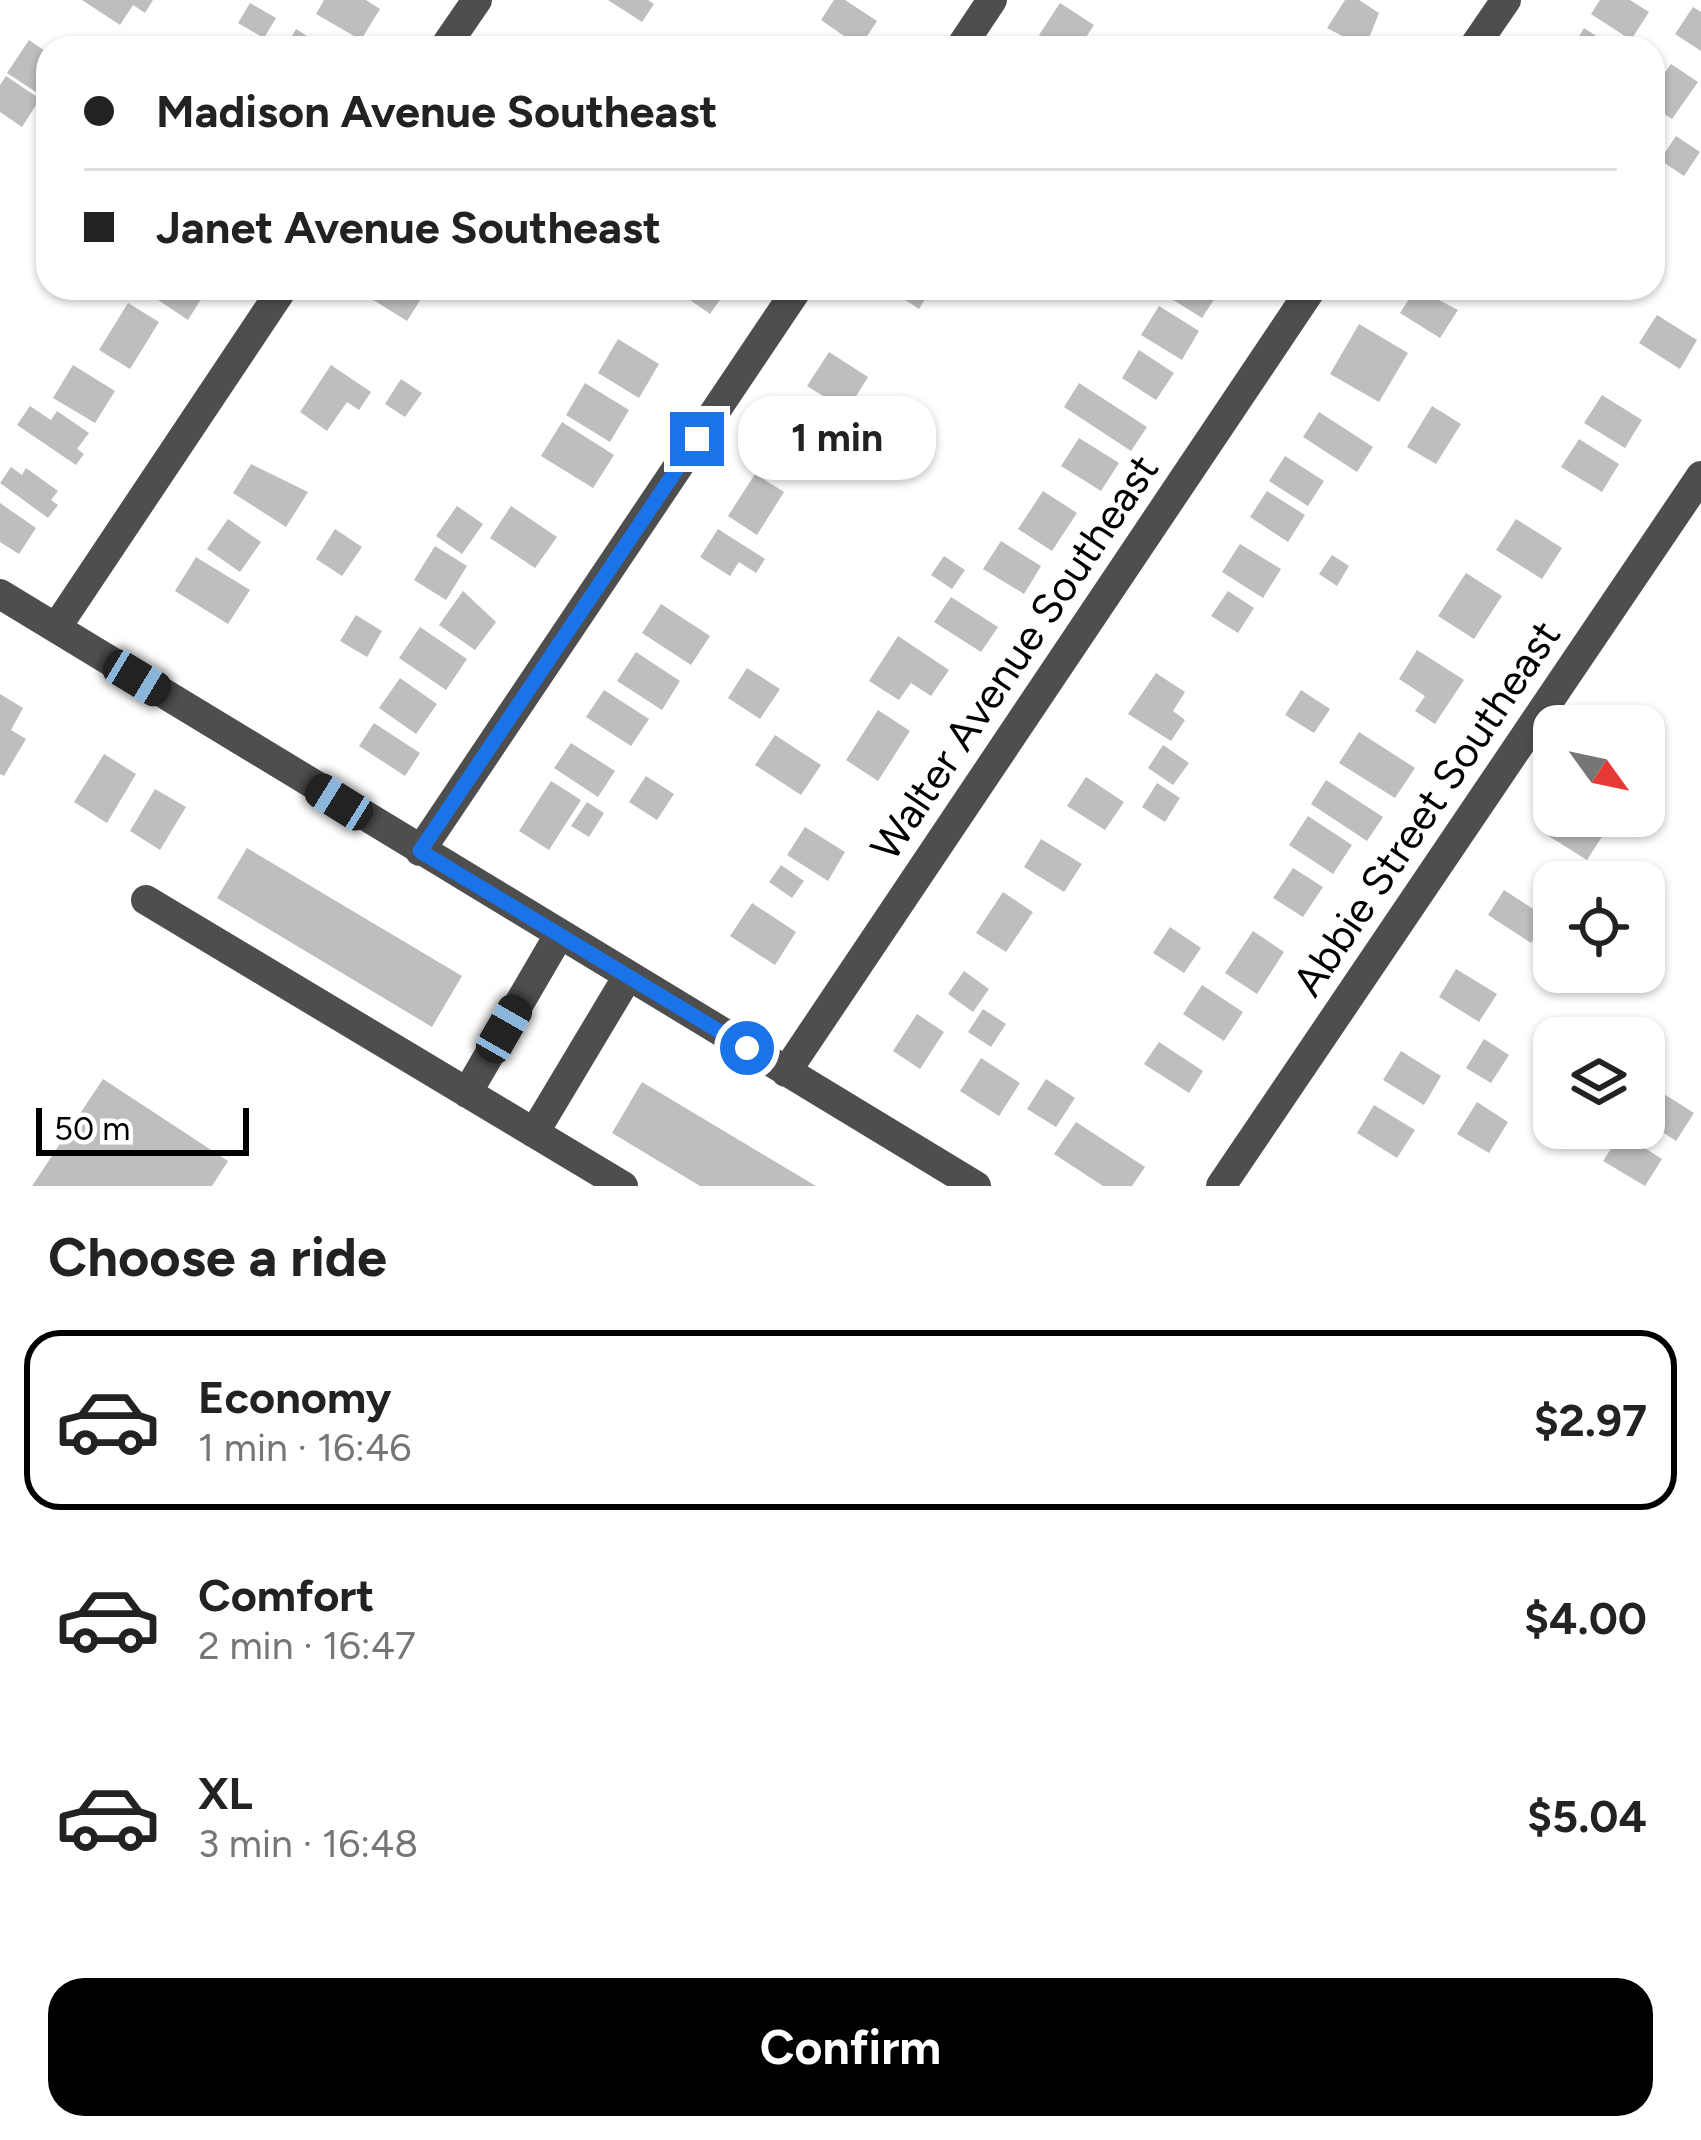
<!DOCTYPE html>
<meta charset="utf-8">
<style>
body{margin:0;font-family:Figtree,sans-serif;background:#f6f6f6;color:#222;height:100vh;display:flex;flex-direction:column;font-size:45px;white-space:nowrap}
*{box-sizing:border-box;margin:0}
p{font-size:39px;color:#767676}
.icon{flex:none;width:66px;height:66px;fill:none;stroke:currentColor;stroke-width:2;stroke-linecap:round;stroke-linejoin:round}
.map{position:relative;height:1186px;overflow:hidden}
.drawer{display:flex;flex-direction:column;background:#fff;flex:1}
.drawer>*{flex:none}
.top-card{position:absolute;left:36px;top:36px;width:1629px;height:264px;border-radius:36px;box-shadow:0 3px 9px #0004;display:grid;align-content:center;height:264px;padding:0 48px;background:#fff}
.needle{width:78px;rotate:123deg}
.controls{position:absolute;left:1533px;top:705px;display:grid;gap:24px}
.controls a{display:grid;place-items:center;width:132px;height:132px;border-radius:24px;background:#fff;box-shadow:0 3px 9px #0004;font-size:60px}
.scale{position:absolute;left:36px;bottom:30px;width:213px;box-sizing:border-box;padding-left:12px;border:6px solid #000;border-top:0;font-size:33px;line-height:42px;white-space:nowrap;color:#000;-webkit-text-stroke:9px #fff;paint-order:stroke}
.end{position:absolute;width:54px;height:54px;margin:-27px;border:15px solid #1a73e8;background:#fff;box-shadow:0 0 0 6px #fff}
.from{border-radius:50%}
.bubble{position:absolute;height:84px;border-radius:36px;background:#fff;box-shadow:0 3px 9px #0004;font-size:39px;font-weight:700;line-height:84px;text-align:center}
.car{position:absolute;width:36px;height:72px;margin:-36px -18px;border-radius:15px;box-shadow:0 0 9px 3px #0007;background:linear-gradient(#222 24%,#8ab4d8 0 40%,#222 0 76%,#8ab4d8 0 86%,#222 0)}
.top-card b{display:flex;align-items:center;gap:42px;height:114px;font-size:45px}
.top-card b+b{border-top:3px solid #e0e0e0}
.top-card i{width:30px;height:30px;background:#222}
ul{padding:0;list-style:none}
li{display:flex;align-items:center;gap:36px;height:180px;margin:0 24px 18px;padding:0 24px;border:6px solid transparent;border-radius:36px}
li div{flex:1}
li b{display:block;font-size:45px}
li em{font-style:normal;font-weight:700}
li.selected{border-color:#000}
li>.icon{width:108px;height:108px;stroke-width:1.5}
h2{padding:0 48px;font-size:54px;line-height:144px}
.button{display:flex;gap:24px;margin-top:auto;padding:24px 48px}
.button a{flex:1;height:138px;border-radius:36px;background:#000;color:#fff;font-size:48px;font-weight:700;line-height:138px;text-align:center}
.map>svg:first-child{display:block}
</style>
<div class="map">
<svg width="1701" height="1186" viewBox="0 0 1701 1186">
<rect width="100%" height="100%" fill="#fff"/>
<path fill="#bebebe" d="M82,0H153L145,13L133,5L120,25Z
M324,0H366L380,9L361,40L316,14Z
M608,0H648L654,4L642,22Z
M834,0H845L877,21L860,47L821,20Z
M1345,0H1359L1379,13L1365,48L1327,28Z
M1600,0H1630L1649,12L1631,40L1591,14Z
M250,3L276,18L264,38L238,23Z
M1060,3L1094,25L1079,48H1059L1039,35Z
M1693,7L1701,12V51L1675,34Z
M1584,28L1615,48H1572Z
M296,29L326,48H285Z
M29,40L48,53V100L7,73Z
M1671,64L1698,82L1672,119L1653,106V89Z
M6,76L40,99L22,127L0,112V85Z
M1676,136L1700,152L1684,176L1660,160Z
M149,288H208L188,320L146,292Z
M354,288H421L426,291L407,321Z
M673,288H724L727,290L710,314Z
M887,288H932L919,309Z
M1154,288H1217L1220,290L1202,318Z
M1416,288L1458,310L1440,338L1400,313Z
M128,303L159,322L130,369L99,350Z
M1159,306L1199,331L1182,360L1141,335Z
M1657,315L1697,340L1680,369L1639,343Z
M1359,324L1408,353L1379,402L1330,374Z
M618,339L659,364L639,398L598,373Z
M1139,350L1174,373L1156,400L1122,378Z
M829,352L868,377L847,411L807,386Z
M73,365L115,391L95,423L53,398Z
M331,365L371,392L359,410L347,402L327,431L300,412Z
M401,379L422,393L405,417L385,404Z
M585,383L629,410L610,442L566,415Z
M1079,383L1147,427L1131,451L1064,407Z
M1602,395L1642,420L1625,448L1584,423Z
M30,406L51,420L57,411L89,433L77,449L84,454L76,465L17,425Z
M1432,406L1461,424L1436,464L1407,447Z
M1319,412L1373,447L1357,472L1303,437Z
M562,422L614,455L593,488L541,456Z
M1079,438L1119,463L1101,491L1061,466Z
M1579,439L1619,464L1602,492L1561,467Z
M1285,456L1324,481L1308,506L1269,481Z
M251,464L308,492L286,527L233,493Z
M11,467L22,475L26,468L58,491L51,500L58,505L48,518L0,483Z
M755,474L784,492L757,535L728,516Z
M1043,491L1077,513L1052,551L1018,529Z
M1267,491L1305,515L1288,542L1250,517Z
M0,503L36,528L19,554L0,542Z
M457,506L483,524L462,554L436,536Z
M511,506L557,537L535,568L490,538Z
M228,519L261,542L240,572L207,549Z
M1516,519L1562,548L1542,579L1496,550Z
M335,529L362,547L342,576L316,559Z
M718,529L765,559L756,573L739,562L730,576L700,557Z
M1001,541L1041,566L1024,594L983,569Z
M1240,544L1281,569L1263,598L1222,572Z
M435,546L467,566L446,600L414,580Z
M1332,555L1349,566L1337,586L1319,574Z
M944,556L965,570L952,589L931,575Z
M196,557L250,590L228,624L175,591Z
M1466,573L1502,596L1474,639L1438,616Z
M463,591L496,622L475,650L439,625Z
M1228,591L1254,608L1238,633L1211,616Z
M951,597L998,627L981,652L934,622Z
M661,604L710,636L691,665L642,633Z
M356,615L382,631L367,657L340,641Z
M420,627L467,659L446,690L399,658Z
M898,636L949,670L931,696L911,683L899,700L869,681Z
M1417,650L1464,680L1435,724L1415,711L1425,696L1399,679Z
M636,652L680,681L662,710L617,681Z
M747,668L780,689L760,719L728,698Z
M1156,673L1185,692L1173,711L1185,720L1171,741L1128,714Z
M400,678L437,704L416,734L379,708Z
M604,690L649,719L631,746L586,717Z
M1301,690L1330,709L1314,733L1285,715Z
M0,694L23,708L11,730L26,739L4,776L0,774Z
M878,710L910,731L878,781L846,760Z
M374,723L420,753L405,776L359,746Z
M1359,732L1415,768L1395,798L1339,763Z
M775,735L821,765L801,795L755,765Z
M571,743L615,771L598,797L554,768Z
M1163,745L1189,763L1173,785L1148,768Z
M104,754L136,774L107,823L74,802Z
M646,776L674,794L657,820L629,802Z
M1086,777L1124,802L1105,830L1067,806Z
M1326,780L1383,817L1367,841L1311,804Z
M551,781L581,800L549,850L519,831Z
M1157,783L1180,798L1165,822L1142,807Z
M155,789L186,807L160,850L130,831Z
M587,802L604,813L589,837L571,826Z
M1308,816L1352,845L1333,874L1289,845Z
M1559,816H1580L1605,832L1587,860L1547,835Z
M805,827L845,852L828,881L787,855Z
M1041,839L1082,864L1064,892L1024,867Z
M247,848L462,976L432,1027L217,898Z
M781,865L804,881L792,898L769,882Z
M1293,868L1323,887L1303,917L1273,898Z
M1504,890L1547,918L1531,943L1488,915Z
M1003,892L1033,912L1006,952L976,933Z
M752,903L796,932L775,965L730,936Z
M1170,927L1201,948L1184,973L1153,953Z
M1253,931L1284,952L1257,994L1225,973Z
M1456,969L1497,994L1479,1022L1439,997Z
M964,971L989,989L973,1012L948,994Z
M1202,985L1243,1012L1224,1041L1183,1014Z
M983,1009L1006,1024L991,1047L968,1032Z
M917,1014L944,1032L920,1069L893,1051Z
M1484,1039L1509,1055L1491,1083L1466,1068Z
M1159,1042L1203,1071L1189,1093L1144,1064Z
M1401,1051L1441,1076L1424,1105L1383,1080Z
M981,1058L1020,1083L999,1116L960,1091Z
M103,1079L228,1161L212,1186H32Z
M1046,1079L1075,1098L1056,1127L1027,1109Z
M642,1082L816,1186H700L612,1133Z
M1653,1087L1694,1113L1676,1141L1644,1120V1101Z
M1477,1102L1508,1122L1489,1153L1457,1134Z
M1374,1105L1415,1130L1397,1158L1357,1133Z
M1076,1122L1145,1167L1132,1186H1103L1054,1154Z
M1621,1133L1662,1159L1645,1186L1603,1161Z"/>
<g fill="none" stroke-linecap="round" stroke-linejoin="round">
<path stroke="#4e4e4e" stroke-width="30" d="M444,48L477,0
M960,48L992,0
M1473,48L1506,0
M0,594L976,1186
M56,628L283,288
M420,851L798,288
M146,900L623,1186
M786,1072L1312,288
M467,1093L559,935
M534,1133L628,976
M1221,1186L1701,476"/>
</g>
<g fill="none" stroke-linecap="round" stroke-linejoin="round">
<path stroke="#1a73e8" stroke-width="15" d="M697,439L420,851L747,1048"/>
</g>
<g text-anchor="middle" stroke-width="10" stroke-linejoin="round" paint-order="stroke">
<g font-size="42" fill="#000" stroke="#fff">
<text transform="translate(1014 657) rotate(-56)" y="15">Walter Avenue Southeast</text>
<text transform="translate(1426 808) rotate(-56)" y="15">Abbie Street Southeast</text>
</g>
</g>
</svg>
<div class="controls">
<a><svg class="needle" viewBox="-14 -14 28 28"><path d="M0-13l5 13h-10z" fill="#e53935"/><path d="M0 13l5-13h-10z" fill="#767676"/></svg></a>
<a><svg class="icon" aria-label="locate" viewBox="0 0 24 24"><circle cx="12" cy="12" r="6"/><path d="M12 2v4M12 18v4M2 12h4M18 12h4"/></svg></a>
<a><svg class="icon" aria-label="layers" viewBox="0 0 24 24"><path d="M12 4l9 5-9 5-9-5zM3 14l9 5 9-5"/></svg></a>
</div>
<div class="scale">50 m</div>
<i class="end from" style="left:747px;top:1048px"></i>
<i class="end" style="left:697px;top:439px"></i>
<div class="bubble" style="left:738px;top:396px;width:198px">1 min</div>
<i class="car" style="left:137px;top:678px;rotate:121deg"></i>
<i class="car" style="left:339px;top:802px;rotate:302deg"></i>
<i class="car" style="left:504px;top:1029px;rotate:30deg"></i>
<div class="top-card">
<b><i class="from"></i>Madison Avenue Southeast</b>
<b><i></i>Janet Avenue Southeast</b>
</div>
</div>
<section class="drawer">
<h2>Choose a ride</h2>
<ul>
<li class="selected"><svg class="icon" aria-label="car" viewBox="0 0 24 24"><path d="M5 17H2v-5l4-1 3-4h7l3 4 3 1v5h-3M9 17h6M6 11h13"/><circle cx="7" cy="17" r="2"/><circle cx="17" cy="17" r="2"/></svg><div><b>Economy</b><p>1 min · 16:46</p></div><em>$2.97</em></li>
<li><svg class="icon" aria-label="car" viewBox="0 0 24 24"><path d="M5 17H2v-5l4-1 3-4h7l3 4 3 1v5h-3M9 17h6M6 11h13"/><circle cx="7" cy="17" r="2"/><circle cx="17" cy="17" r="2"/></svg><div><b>Comfort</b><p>2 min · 16:47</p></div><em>$4.00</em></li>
<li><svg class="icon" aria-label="car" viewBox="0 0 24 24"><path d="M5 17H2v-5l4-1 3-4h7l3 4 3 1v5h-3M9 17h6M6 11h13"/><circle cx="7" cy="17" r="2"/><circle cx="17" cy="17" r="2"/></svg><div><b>XL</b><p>3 min · 16:48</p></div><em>$5.04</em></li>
</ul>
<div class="button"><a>Confirm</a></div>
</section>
